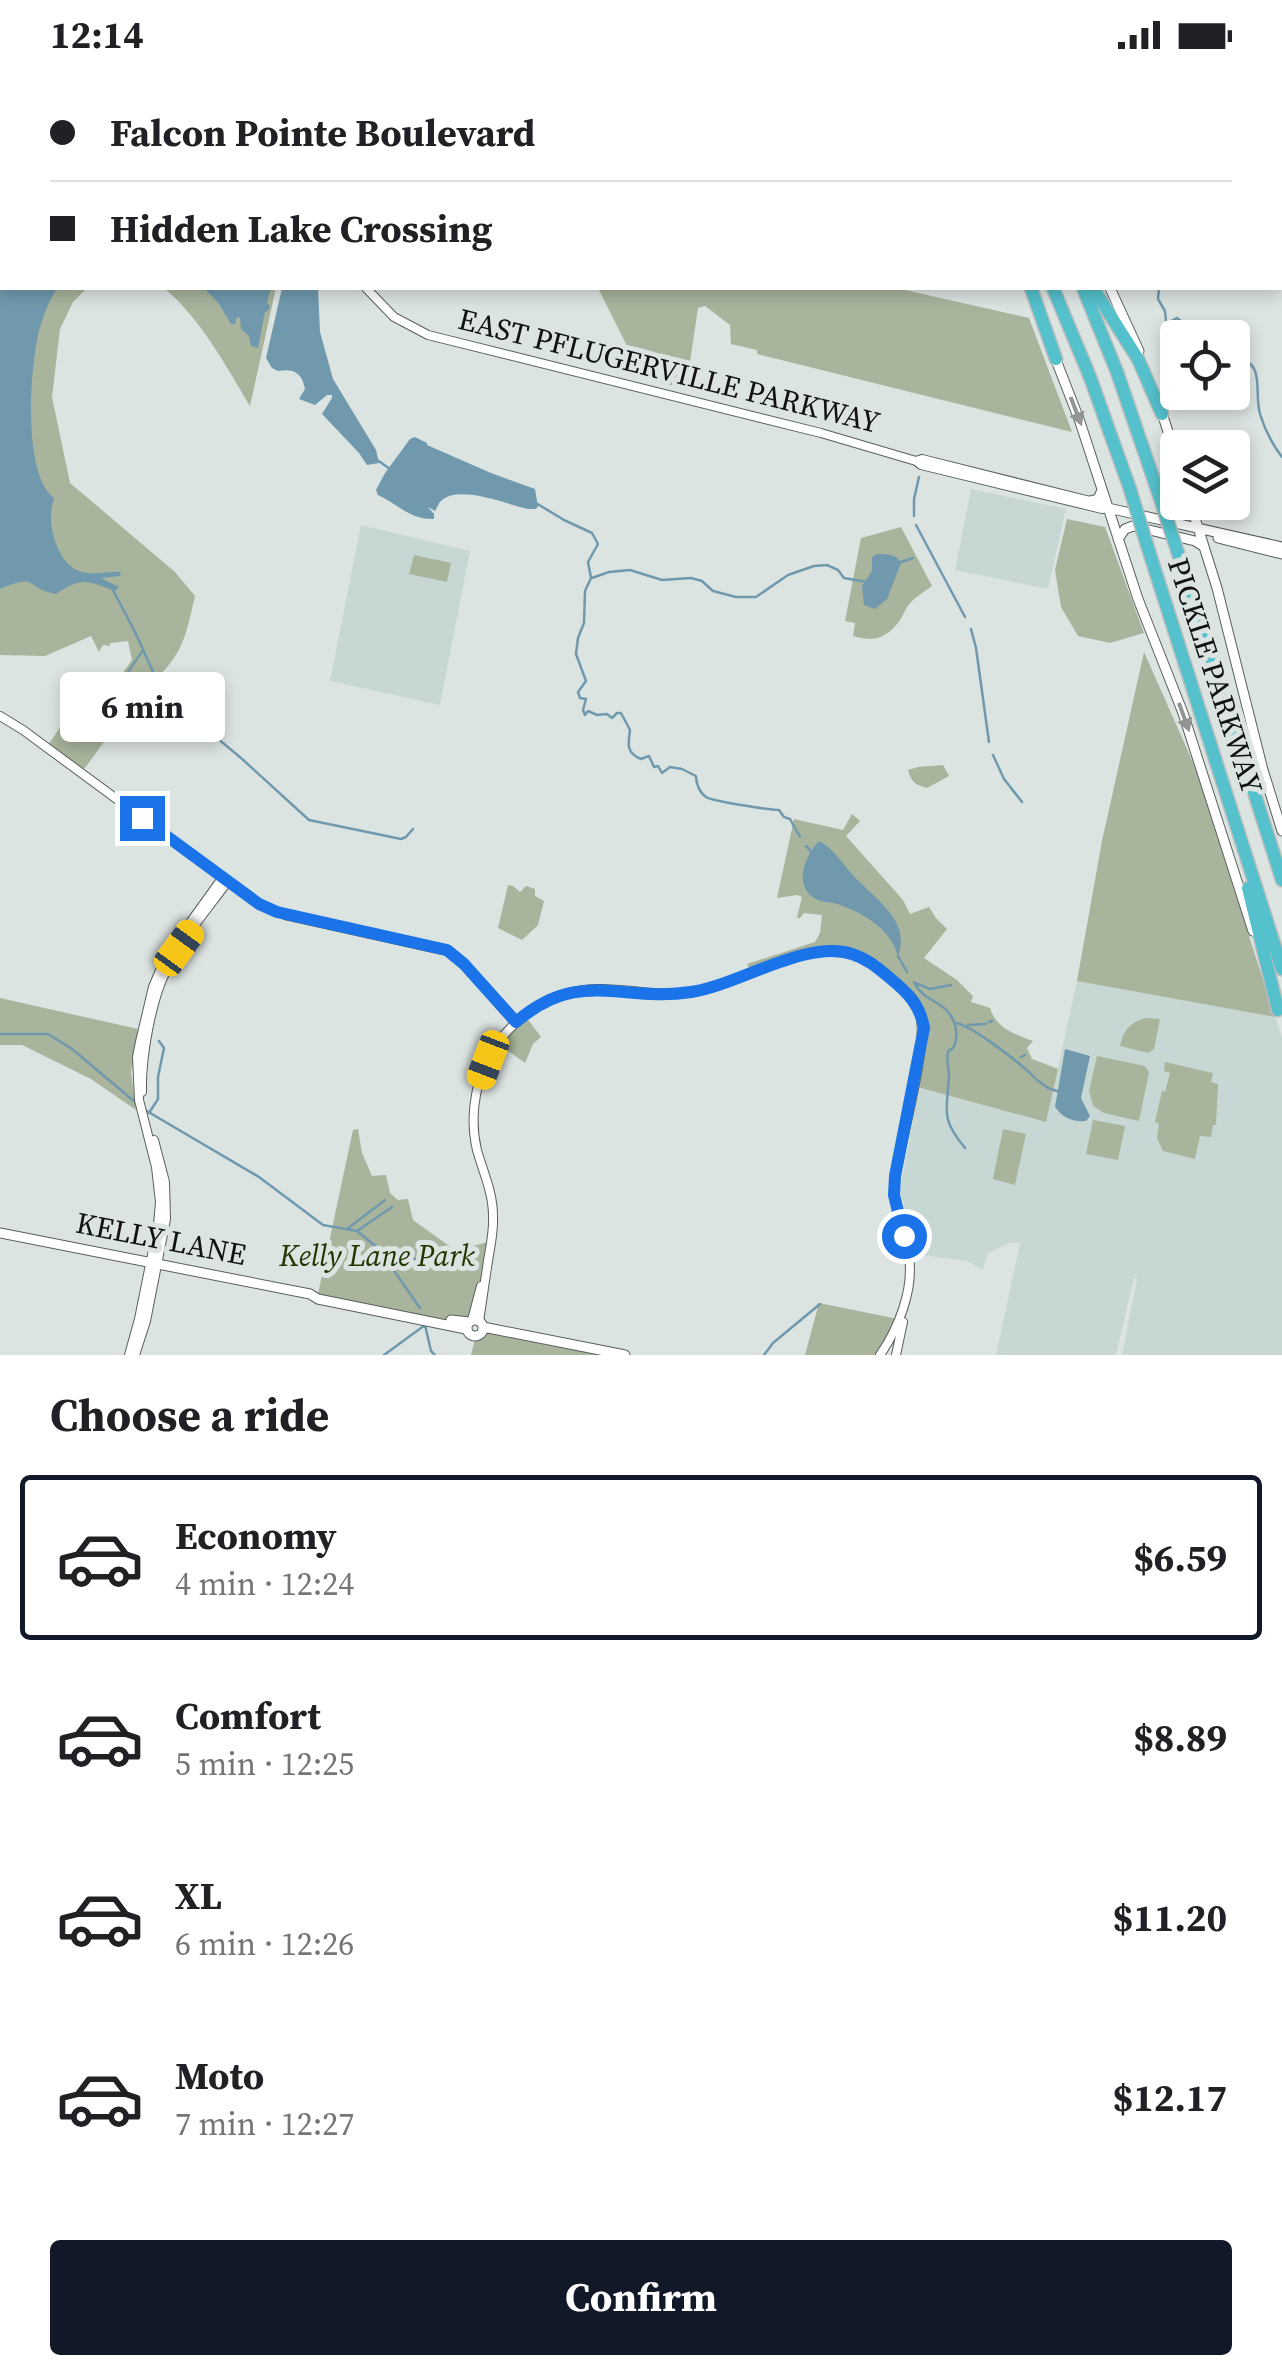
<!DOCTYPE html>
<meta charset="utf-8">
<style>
body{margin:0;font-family:"Source Serif 4",serif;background:#f2f2f2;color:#202124;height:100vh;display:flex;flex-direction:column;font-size:38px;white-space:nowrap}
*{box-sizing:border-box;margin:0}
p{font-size:32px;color:#757577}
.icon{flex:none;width:55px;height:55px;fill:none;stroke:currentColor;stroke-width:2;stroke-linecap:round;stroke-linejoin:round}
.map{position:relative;height:1285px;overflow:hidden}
.details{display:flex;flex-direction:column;background:#fff;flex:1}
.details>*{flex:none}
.banner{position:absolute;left:0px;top:0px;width:1282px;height:220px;box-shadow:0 5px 15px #0003;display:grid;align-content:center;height:220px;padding:0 50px;background:#fff}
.tools{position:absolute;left:1160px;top:250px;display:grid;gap:20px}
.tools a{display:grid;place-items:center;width:90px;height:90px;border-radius:10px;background:#fff;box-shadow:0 5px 15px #0003;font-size:50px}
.end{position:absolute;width:45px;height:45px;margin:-22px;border:12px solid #1a73e8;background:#fff;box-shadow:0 0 0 5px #fff}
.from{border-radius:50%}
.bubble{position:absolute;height:70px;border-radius:10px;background:#fff;box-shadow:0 5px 15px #0003;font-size:32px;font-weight:700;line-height:70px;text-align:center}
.car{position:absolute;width:30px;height:60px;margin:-30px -15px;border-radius:12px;box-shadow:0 0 8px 2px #0007;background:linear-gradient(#f5c518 24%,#345 0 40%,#f5c518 0 76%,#345 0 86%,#f5c518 0)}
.banner b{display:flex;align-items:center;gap:35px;height:95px;font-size:38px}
.banner b+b{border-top:2px solid #e0e0e0}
.banner i{width:25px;height:25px;background:#202124}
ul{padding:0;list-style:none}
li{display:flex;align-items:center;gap:30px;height:165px;margin:0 20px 15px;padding:0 30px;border:5px solid transparent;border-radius:10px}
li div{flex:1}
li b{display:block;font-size:38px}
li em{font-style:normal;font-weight:700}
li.active{border-color:#111827}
li>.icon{width:90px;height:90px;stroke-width:1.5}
h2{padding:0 50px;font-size:45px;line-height:120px}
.action{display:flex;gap:20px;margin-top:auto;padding:20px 50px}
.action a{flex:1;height:115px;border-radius:10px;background:#111827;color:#fff;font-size:40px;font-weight:700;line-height:115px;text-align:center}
.status{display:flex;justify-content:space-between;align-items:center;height:70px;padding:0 50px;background:#fff;direction:ltr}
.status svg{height:28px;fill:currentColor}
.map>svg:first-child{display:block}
</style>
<div class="status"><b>12:14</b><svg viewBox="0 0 49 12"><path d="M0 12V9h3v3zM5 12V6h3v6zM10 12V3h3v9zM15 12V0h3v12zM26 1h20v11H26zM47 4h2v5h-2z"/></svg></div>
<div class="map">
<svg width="1282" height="1285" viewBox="0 0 1282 1285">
<rect width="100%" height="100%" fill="#dce4e2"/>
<path fill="#c7d8d4" d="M971,419L1066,439L1048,519L955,500Z
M361,455L470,481L440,635L330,611Z
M1077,911L1275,947L1282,967V1285H1122L1137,1209L1134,1208L1116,1285H996L1020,1173H1010L988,1183L983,1200L967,1191L914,1184L900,1119L919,1018L1046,1052Z"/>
<path fill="#a8b49c" d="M0,0H160L166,2H2V218H87L73,232L60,259L52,327L70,413L175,502L195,526C187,559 185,580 160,605V607L124,644L85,698L81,699L48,675C59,660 70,644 69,624L96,611L122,604L132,590L128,571L111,573L109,576L103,575L99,582L91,566L45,586L0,585Z
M164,218H276L250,336C226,296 201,249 164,218Z
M598,218H896L1029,248L1072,362L757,284V280L731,274L730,255L705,236L698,238L686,319L643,308Z
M1067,449L1105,457L1144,563L1110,573L1078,566L1061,537L1055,500Z
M901,457L932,516C925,521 917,526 911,532C905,538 903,547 898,553C883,571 871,571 853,566L855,553L845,551L861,468Z
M414,485L451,493L447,512L409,504Z
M1144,582L1195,697L1275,947L1077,911L1102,771Z
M943,695L949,706L927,718C916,715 911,712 908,700L918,697Z
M852,744L860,751L846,766L903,830L910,844L929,837L936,848L947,859L924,888L957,910L973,926L971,932L990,938C996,958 1014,964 1033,971L1027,978L1032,989L1058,999L1046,1052L917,1017C920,998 929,974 926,955C921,915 871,896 841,879L749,899L747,894L815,872L820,863L822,845L804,843L799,849L797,847L802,827L797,825L777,828L794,749L843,760Z
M508,815L513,816L520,822L526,816L535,819V826L544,831L538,855L522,870L498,858Z
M0,928L138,959L131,1002L136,1040L91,1009L22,975H0Z
M526,947L541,967L533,974L525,993L500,975Z
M1145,948L1160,949L1154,979L1148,983L1120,976C1123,961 1130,952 1145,948Z
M1097,986L1145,996L1149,1002L1139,1051L1104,1043L1093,1036L1089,1021Z
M1165,992L1213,1003L1211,1012L1218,1014L1216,1055H1213L1211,1067L1200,1066L1195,1089L1163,1081L1157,1068L1159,1054L1155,1052L1162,1021L1165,1022L1170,1003L1164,1001Z
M1093,1050L1125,1056L1118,1090L1086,1084Z
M358,1059L362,1083L372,1106L386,1105L390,1123L398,1130L408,1129L413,1150L452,1178L461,1179L488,1172L472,1252L469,1255L318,1224L353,1060Z
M1003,1059L1026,1064L1015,1115L993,1109Z
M819,1233L898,1249L879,1285H805Z
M477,1261L599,1285H471Z"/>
<path fill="#7099ae" d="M3,0H92L94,2H2V218H57C49,231 43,246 39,261C30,297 22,404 54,428C53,433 51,438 51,444C50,462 59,494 79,501C92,506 108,501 121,502L120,506L101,508L119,517L115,521C88,511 82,506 56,524C25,519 39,502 0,519V3Z
M204,218H271L267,233L270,236L268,241L265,242L258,278L251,276L249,266L241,259L240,248L237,247L235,254H231L219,234Z
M282,218H318L320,262L333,309L376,380L379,393L367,395L359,383L322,344L332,328V325H327L315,335L299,329L305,319C302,303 294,298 278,301L272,298L266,288Z
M415,367L427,373V375L491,403L535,419L538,437L535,439H528C507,434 464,417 445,428C439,431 438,436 435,441L428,437L434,444V449C410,450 398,434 378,425L376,420L385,403L410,369Z
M877,484C888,484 896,484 901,493L887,529L875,539L864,535L862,516L872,501V487Z
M819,771C834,779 842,793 853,805C873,828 912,850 898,886C890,857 860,841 834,833C829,832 823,832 818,830C792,818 804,787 819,771Z
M1065,979L1090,986L1081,1028L1090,1046L1086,1051C1072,1052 1063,1048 1055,1037Z"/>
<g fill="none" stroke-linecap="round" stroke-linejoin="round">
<path stroke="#7099ae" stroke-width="2.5" d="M688,2V0
M1214,2V0
M1159,218L1158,229L1165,241L1166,251L1169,252L1177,248L1201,268
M1232,286C1268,292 1253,319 1260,344C1265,360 1272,374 1282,387
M376,389L390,399
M536,433L564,450L592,463L598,474L588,492L591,508L585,521L584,553L578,568L576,584L586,611L578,622L580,628L586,629L583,640L585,645L588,641L597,645L607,644L612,648L617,643H621L630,660C628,674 626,683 641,689L649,686L654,697L658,696L662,703L670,697L682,699L696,706C696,713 699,722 706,727C711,731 770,740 779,740L784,747L790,749L800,767
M914,446V429L919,407
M916,455L965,547
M898,493L913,488
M592,508L609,502L630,500L662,510L691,508L702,511L713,521L736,527H756L788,505L814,496L827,495L838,500L844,508L867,512
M113,520L136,564L162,622L241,688L309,750L401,769L406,767L413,759
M971,559L976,578L989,672
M72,634V627L98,615L124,608L143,580
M993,685L1004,709L1022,732
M806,776L813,783
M898,886L907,902
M914,912C924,934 947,929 955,955C957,962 957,971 953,978C952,980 948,980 948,982C946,987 949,1000 949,1006C947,1041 940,1048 965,1078
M915,913L930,919L951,915
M989,952L992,951
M956,953C971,955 1023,995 1035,1008
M968,955L986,954
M0,964H48L72,979L135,1032
M1021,987L1025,985
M1037,1010L1048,1018L1060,1022
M145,1040L259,1107L323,1155L357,1161L379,1179L420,1238
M149,1043L158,1029V1007L164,978L159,971
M347,1159L385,1130
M357,1161L392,1137
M382,1183L419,1190
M384,1285L425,1255L431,1281L435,1285
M764,1285L773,1273L820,1234"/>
<defs>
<path id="tertiary" d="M173,0L178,2
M366,218L394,247L428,265L821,363L916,391
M922,389L1102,434L1108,438L1102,439L921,395L916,391Z
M0,646L23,660L259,834L285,845L447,881L464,895L515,952
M142,1022C141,988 151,931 166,901C182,868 207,840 228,811
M472,1250L481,1216
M479,1251C482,1233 484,1216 487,1198C489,1181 494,1164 493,1146C493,1122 483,1102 477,1080C470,1051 474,1018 487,991C507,950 551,920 596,919C630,918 662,928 695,922C740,913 804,872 848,883C863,886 875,896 887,906C898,915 912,924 918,938C933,967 898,1077 894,1117C895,1141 904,1164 909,1187C914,1220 898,1259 880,1285
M129,1285L139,1249L158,1155L160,1132L156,1097L139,1030L137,987L140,972L153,917L166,886L223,807
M135,1285L146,1251L166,1149L165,1112L154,1070
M896,1285L903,1252"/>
<path id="secondary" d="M913,0L915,2
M989,0L990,2
M1110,218L1139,281
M1054,285L1079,349L1138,529L1183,643L1253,861
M1162,343L1178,393
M1090,431L1098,429L1102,420
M1190,432L1217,518L1263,700L1282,761
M1108,438L1282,477
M1218,468L1282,484
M1118,469L1125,459L1133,456L1195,471L1203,476
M0,1163L310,1224L318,1229L466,1259
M467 1258a8 8 0 1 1 16 0a8 8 0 1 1-16 0Z
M451,1250L469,1252
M483,1257L625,1285"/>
<path id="motorway" d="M935,0L937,2
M968,0L969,2
M1031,218L1056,289
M1053,218L1090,307L1130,419
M1083,218L1117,302L1160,428
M1093,218L1138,289L1162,344
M1147,475L1282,899
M1178,483L1282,810
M1248,818L1278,940"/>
</defs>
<use href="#tertiary" stroke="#585f5d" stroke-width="10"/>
<use href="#secondary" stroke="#585f5d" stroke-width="11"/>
<use href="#motorway" stroke="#bcbdbd" stroke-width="15"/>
<use href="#tertiary" stroke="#fff" stroke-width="8"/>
<use href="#secondary" stroke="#fff" stroke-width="9"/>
<use href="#motorway" stroke="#54c1cc" stroke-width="12"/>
<defs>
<path id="motorway-bridge" d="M1130,419L1147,475
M1160,428L1178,483"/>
</defs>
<use href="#motorway-bridge" stroke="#bcbdbd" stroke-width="15" stroke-linecap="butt"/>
<use href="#motorway-bridge" stroke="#54c1cc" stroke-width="12"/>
</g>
<defs><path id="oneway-solid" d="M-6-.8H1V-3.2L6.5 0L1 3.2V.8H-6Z" transform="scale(2.5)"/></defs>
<g fill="#939594">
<use href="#oneway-solid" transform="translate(1076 341) rotate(69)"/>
<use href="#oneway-solid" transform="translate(1184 647) rotate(70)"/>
</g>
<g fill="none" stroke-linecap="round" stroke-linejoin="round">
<path stroke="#1a73e8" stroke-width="12" d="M142,748L259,834L277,842L447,880L464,894L516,952C580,897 622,933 691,922C739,915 806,869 852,884C868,889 879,899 891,909C908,923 920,935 924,958L895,1106L894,1125L904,1166"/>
</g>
<g text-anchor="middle" stroke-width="10" stroke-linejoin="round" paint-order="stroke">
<g font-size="30" fill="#101312" stroke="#dce4e2">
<text transform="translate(669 301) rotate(14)" y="10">EAST PFLUGERVILLE PARKWAY</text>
<text transform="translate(1215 606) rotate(72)" y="10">PICKLE PARKWAY</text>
<text transform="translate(161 1169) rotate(11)" y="10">KELLY LANE</text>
</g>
<g font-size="30" font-style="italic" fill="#223700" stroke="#dce4e2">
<text x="377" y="1196">Kelly Lane Park</text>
</g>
</g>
</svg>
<div class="tools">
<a><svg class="icon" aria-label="locate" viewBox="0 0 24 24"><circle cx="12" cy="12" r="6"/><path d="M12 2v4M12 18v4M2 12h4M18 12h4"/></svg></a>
<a><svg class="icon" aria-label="layers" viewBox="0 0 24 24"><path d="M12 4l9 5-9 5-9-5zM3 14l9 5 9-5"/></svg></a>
</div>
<i class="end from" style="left:904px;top:1166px"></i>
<i class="end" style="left:142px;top:748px"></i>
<div class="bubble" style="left:60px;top:602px;width:165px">6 min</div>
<i class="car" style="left:179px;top:878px;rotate:36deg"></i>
<i class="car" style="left:488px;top:990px;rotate:201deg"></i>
<div class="banner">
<b><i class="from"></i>Falcon Pointe Boulevard</b>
<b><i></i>Hidden Lake Crossing</b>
</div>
</div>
<section class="details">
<h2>Choose a ride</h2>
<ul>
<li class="active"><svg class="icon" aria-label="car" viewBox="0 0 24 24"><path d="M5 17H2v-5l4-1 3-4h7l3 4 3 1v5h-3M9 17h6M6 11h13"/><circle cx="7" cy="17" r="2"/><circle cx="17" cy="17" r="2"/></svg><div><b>Economy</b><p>4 min · 12:24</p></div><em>$6.59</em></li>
<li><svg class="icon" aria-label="car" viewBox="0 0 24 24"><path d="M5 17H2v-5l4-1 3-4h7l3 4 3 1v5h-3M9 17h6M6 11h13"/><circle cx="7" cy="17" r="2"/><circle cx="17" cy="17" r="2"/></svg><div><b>Comfort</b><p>5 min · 12:25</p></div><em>$8.89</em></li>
<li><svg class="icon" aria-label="car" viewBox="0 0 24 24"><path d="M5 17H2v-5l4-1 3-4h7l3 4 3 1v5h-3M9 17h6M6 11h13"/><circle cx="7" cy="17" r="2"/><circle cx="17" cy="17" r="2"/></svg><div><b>XL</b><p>6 min · 12:26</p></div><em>$11.20</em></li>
<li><svg class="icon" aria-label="car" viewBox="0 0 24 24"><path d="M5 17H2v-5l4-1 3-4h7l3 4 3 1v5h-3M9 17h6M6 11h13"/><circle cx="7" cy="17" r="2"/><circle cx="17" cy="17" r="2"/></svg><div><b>Moto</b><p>7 min · 12:27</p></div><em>$12.17</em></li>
</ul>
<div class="action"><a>Confirm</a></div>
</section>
